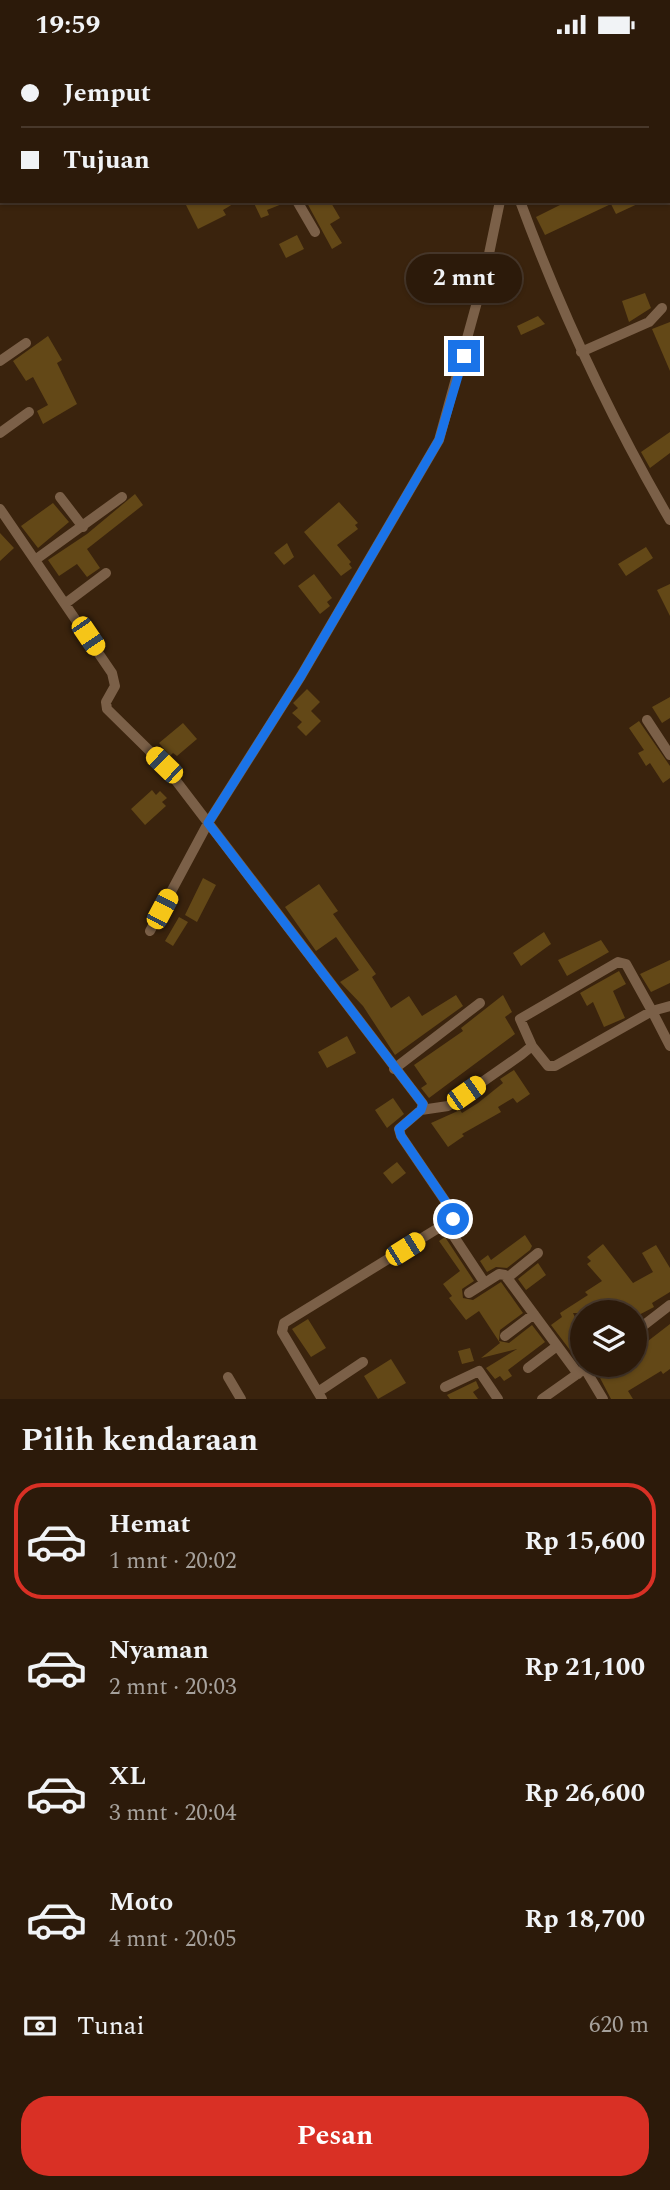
<!DOCTYPE html>
<html lang="id">
<meta charset="utf-8">
<style>
body{margin:0;font-family:Spectral,serif;background:#382718;color:#f1f3f6;height:100vh;display:flex;flex-direction:column;font-size:26px;white-space:nowrap}
*{box-sizing:border-box;margin:0}
p{font-size:23px;color:#a6a19c}
.icon{flex:none;width:38px;height:38px;fill:none;stroke:currentColor;stroke-width:2;stroke-linecap:round;stroke-linejoin:round}
.map{position:relative;height:1350px;overflow:hidden}
.side{display:flex;flex-direction:column;background:#2c1a0a;flex:1}
.side>*{flex:none}
.banner{position:absolute;left:0px;top:0px;width:670px;height:154px;box-shadow:0 2px 5px #0004,0 0 0 2px #48382b;display:grid;align-content:center;height:154px;padding:0 21px;background:#2c1a0a}
.buttons{position:absolute;left:570px;top:1251px;display:grid;gap:14px}
.buttons a{display:grid;place-items:center;width:77px;height:77px;border-radius:50%;background:#2c1a0a;box-shadow:0 2px 5px #0004,0 0 0 2px #48382b;font-size:35px}
.end{position:absolute;width:32px;height:32px;margin:-16px;border:9px solid #1a73e8;background:#fff;box-shadow:0 0 0 4px #fff}
.from{border-radius:50%}
.bubble{position:absolute;height:49px;border-radius:24px;background:#2c1a0a;box-shadow:0 2px 5px #0004,0 0 0 2px #48382b;font-size:23px;font-weight:700;line-height:49px;text-align:center}
.car{position:absolute;width:21px;height:42px;margin:-21px -10px;border-radius:9px;box-shadow:0 0 5px 2px #0007;background:linear-gradient(#f5c518 24%,#345 0 40%,#f5c518 0 76%,#345 0 86%,#f5c518 0)}
.banner b{display:flex;align-items:center;gap:24px;height:66px;font-size:26px}
.banner b+b{border-top:2px solid #48382b}
.banner i{width:18px;height:18px;background:#f1f3f6}
ul{padding:0;list-style:none}
li{display:flex;align-items:center;gap:21px;height:116px;margin:0 14px 10px;padding:0 7px;border:4px solid transparent;border-radius:28px}
li div{flex:1}
li b{display:block;font-size:26px}
li em{font-style:normal;font-weight:700}
li.on{border-color:#d93025}
li>.icon{width:63px;height:63px;stroke-width:1.5}
h2{padding:0 21px;font-size:32px;line-height:84px}
.pay{display:flex;align-items:center;gap:18px;height:77px;padding:0 21px;font-size:26px}
.pay p{margin-inline-start:auto}
.button{display:flex;gap:14px;margin-top:auto;padding:14px 21px}
.button a{flex:1;height:80px;border-radius:28px;background:#d93025;color:#fff;font-size:28px;font-weight:700;line-height:80px;text-align:center}
.status{display:flex;justify-content:space-between;align-items:center;height:49px;padding:0 35px;background:#2c1a0a;direction:ltr}
.status svg{height:19px;fill:currentColor}
.map>svg:first-child{display:block}
</style>
<div class="status"><b>19:59</b><svg viewBox="0 0 49 12"><path d="M0 12V9h3v3zM5 12V6h3v6zM10 12V3h3v9zM15 12V0h3v12zM26 1h20v11H26zM47 4h2v5h-2z"/></svg></div>
<div class="map">
<svg width="670" height="1350" viewBox="0 0 670 1350">
<rect width="100%" height="100%" fill="#3a230d"/>
<path fill="#634817" d="M184,152H238L223,161L226,166L198,180Z
M253,152H287V153L267,161L269,166L261,169Z
M306,152H330L340,169L330,175L342,194L332,200Z
M568,152H644L616,165L611,155L545,186L536,168Z
M297,186L304,200L286,209L279,195Z
M645,244L651,259L629,273L622,252Z
M538,267L545,275L521,286L517,277Z
M670,273V322L652,280Z
M48,287L62,311L57,314L77,355L43,375L37,362L48,356L33,328L26,332L13,312Z
M670,383V404L650,419L641,403Z
M135,445L143,456L87,500L100,519L87,528L77,515L59,527L48,511L87,485Z
M339,453L358,474L355,476L358,480L337,496L351,513L349,515L352,519L341,527L304,483Z
M53,454L69,473L38,499L21,477Z
M0,484L14,499L0,512Z
M287,494L294,508L284,516L274,504Z
M646,498L653,509L626,527L618,515Z
M314,525L332,549L327,553L330,557L320,565L298,537Z
M670,535V567L657,541Z
M307,640L320,653L311,662L321,672L306,687L297,678L302,673L292,664L298,659L293,654Z
M670,648V669L662,674L652,658Z
M639,672L670,717V729L663,734L650,714L646,717L638,704L644,701L629,679Z
M183,674L197,690L177,707L173,704L170,707L159,694Z
M152,741L156,746L160,742L167,749L162,753L166,757L145,776L131,760Z
M203,829L216,836L197,873L185,866Z
M319,835L338,862L333,865L376,925L372,928L391,959L409,947L422,967L456,946L463,957L395,1006L363,957L340,933L359,921L336,888L316,902L285,858Z
M179,868L188,873L173,897L165,892Z
M544,883L551,895L521,917L513,904Z
M601,891L609,903L567,927L558,911Z
M670,911V934L651,943L640,925Z
M619,922L626,935L613,942L625,969L604,978L593,953L587,957L580,944Z
M503,946L512,963L505,968L515,985L429,1049L421,1039L427,1035L414,1016L463,982L461,979Z
M347,987L356,1004L327,1019L318,1003Z
M514,1021L530,1045L517,1054L513,1049L498,1058L501,1063L462,1085L464,1087L448,1098L431,1074L460,1061L462,1064L478,1054L503,1034L500,1030Z
M393,1049L404,1065L387,1079L375,1061Z
M397,1113L406,1124L392,1135L383,1124Z
M525,1186L532,1197L530,1201L507,1219L496,1218L487,1223L480,1212L488,1206L491,1211Z
M445,1188L474,1232L462,1240L463,1249L473,1251L501,1233L523,1264L500,1281L499,1292L509,1294L532,1276L545,1293L508,1321L512,1327L504,1332L500,1327L495,1330L486,1319L517,1300L481,1309L500,1294L479,1262L466,1271L449,1249L452,1247L443,1235L460,1222L439,1192Z
M603,1195L633,1234L653,1223L642,1204L656,1196L670,1219V1243L652,1254L654,1258L635,1268V1264H573L582,1283L576,1287L583,1297V1311L579,1313L551,1276L562,1268L560,1264L588,1246L585,1243L602,1232L587,1215L591,1212L587,1208Z
M538,1214L546,1226L526,1241L518,1230Z
M308,1270L326,1299L311,1308L292,1280Z
M670,1275V1320L663,1325L661,1322L628,1342L633,1350H611L599,1327L617,1316H635V1302Z
M470,1299L474,1312L462,1315L458,1302Z
M391,1310L406,1334L378,1350L364,1327Z
M476,1332L479,1339L473,1343L478,1350H450L447,1346Z"/>
<g fill="none" stroke-linecap="round" stroke-linejoin="round">
<path stroke="#7b6048" stroke-width="10" d="M68,0L70,2
M194,0L195,2
M410,0L411,2
M16,2L20,0
M162,2L165,0
M237,2L240,0
M0,10L2,9
M0,105L2,104
M297,152L315,183
M520,152C561,263 610,368 670,471
M581,303L649,273L662,259
M0,312L26,294
M0,384L29,363
M60,448L83,478
M0,460L112,624L115,637L106,653L107,660L164,716L423,1055L421,1061L399,1080L401,1087L452,1162L453,1170L284,1274L282,1283L322,1350
M35,511L122,448
M66,554L106,524
M647,671L670,706
M150,882L208,774L301,627L439,391L485,224L500,152
M532,997L548,1017H555L652,962L670,997
M394,1020L480,954
M421,1061L448,1057L521,1006L532,997L520,970L618,913L626,915L652,962L670,957
M445,1174L484,1233
M507,1229L538,1204
M469,1244L499,1225L505,1226L578,1325
M635,1283L670,1256
M505,1287L534,1265
M528,1319L557,1297
M585,1320L603,1350
M228,1328L241,1350
M445,1338L479,1322L498,1350
M318,1343L363,1313
M542,1350L590,1316"/>
</g>
<g fill="none" stroke-linecap="round" stroke-linejoin="round">
<path stroke="#1a73e8" stroke-width="9" d="M453,1170L452,1162L401,1087L399,1080L421,1061L423,1055L208,774L301,627L439,391L464,307"/>
</g>
</svg>
<div class="buttons">
<a><svg class="icon" aria-label="layers" viewBox="0 0 24 24"><path d="M12 4l9 5-9 5-9-5zM3 14l9 5 9-5"/></svg></a>
</div>
<i class="end from" style="left:453px;top:1170px"></i>
<i class="end" style="left:464px;top:307px"></i>
<div class="bubble" style="left:406px;top:205px;width:116px">2 mnt</div>
<i class="car" style="left:88px;top:587px;rotate:146deg"></i>
<i class="car" style="left:164px;top:716px;rotate:314deg"></i>
<i class="car" style="left:162px;top:860px;rotate:28deg"></i>
<i class="car" style="left:466px;top:1044px;rotate:55deg"></i>
<i class="car" style="left:405px;top:1200px;rotate:58deg"></i>
<div class="banner">
<b><i class="from"></i>Jemput</b>
<b><i></i>Tujuan</b>
</div>
</div>
<section class="side">
<h2>Pilih kendaraan</h2>
<ul>
<li class="on"><svg class="icon" aria-label="car" viewBox="0 0 24 24"><path d="M5 17H2v-5l4-1 3-4h7l3 4 3 1v5h-3M9 17h6M6 11h13"/><circle cx="7" cy="17" r="2"/><circle cx="17" cy="17" r="2"/></svg><div><b>Hemat</b><p>1 mnt · 20:02</p></div><em>Rp 15,600</em></li>
<li><svg class="icon" aria-label="car" viewBox="0 0 24 24"><path d="M5 17H2v-5l4-1 3-4h7l3 4 3 1v5h-3M9 17h6M6 11h13"/><circle cx="7" cy="17" r="2"/><circle cx="17" cy="17" r="2"/></svg><div><b>Nyaman</b><p>2 mnt · 20:03</p></div><em>Rp 21,100</em></li>
<li><svg class="icon" aria-label="car" viewBox="0 0 24 24"><path d="M5 17H2v-5l4-1 3-4h7l3 4 3 1v5h-3M9 17h6M6 11h13"/><circle cx="7" cy="17" r="2"/><circle cx="17" cy="17" r="2"/></svg><div><b>XL</b><p>3 mnt · 20:04</p></div><em>Rp 26,600</em></li>
<li><svg class="icon" aria-label="car" viewBox="0 0 24 24"><path d="M5 17H2v-5l4-1 3-4h7l3 4 3 1v5h-3M9 17h6M6 11h13"/><circle cx="7" cy="17" r="2"/><circle cx="17" cy="17" r="2"/></svg><div><b>Moto</b><p>4 mnt · 20:05</p></div><em>Rp 18,700</em></li>
</ul>
<div class="pay"><svg class="icon" aria-label="cash" viewBox="0 0 24 24"><path d="M3 7h18v10H3z"/><circle cx="12" cy="12" r="2"/></svg>Tunai<p>620 m</p></div>
<div class="button"><a>Pesan</a></div>
</section>
